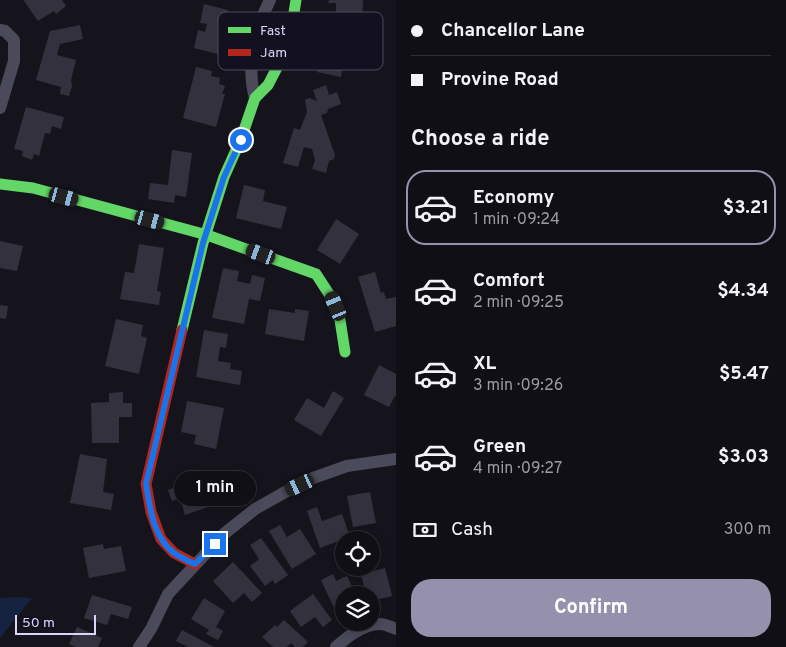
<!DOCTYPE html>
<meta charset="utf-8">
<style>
body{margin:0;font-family:Overpass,sans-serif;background:#19181e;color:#f1f3f6;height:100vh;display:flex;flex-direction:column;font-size:19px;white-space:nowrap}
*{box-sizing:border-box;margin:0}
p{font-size:16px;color:#9c9ca0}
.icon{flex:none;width:28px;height:28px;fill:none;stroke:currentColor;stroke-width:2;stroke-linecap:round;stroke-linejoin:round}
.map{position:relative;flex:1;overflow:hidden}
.drawer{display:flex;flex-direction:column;background:#100f15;width:390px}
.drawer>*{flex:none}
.banner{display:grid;align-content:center;height:110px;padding:0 15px;background:#100f15}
.buttons{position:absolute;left:335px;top:531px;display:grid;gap:10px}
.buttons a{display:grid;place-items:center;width:45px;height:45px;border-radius:50%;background:#100f15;box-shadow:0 2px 12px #0003,0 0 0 1px #302f34;font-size:25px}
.scale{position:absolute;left:15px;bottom:12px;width:81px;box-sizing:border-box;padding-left:5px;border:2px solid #dad4fa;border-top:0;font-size:14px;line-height:18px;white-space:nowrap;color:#dad4fa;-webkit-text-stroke:4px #131020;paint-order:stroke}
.end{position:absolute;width:22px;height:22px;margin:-11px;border:6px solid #1a73e8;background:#fff;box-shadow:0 0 0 2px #fff}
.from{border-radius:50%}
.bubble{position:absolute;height:35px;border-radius:18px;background:#100f15;box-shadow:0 2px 12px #0003,0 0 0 1px #302f34;font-size:16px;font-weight:700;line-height:35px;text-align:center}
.car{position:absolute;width:15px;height:30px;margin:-15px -8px;border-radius:6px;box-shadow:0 0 4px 1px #0007;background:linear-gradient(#222 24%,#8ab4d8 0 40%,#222 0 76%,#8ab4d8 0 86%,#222 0)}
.banner b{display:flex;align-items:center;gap:18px;height:48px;font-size:19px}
.banner b+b{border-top:1px solid #302f34}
.banner i{width:12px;height:12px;background:#f1f3f6}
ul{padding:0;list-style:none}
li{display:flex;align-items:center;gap:15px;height:75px;margin:0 10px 8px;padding:0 5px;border:2px solid transparent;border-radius:20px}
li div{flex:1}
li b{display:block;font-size:19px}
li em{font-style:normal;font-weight:700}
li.active{border-color:#9591ac}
li>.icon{width:45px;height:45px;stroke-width:1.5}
h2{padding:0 15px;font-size:22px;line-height:60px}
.pay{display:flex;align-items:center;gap:12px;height:55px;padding:0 15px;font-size:19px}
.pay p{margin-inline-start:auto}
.action{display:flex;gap:10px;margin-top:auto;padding:10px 15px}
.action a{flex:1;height:58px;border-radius:20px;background:#9591ac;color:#fff;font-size:20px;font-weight:700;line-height:58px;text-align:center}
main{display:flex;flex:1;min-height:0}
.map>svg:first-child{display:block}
</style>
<main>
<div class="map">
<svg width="396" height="647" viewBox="0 0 396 647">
<rect width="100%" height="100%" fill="#15141c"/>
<path fill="#152340" d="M16,597L32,598L0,638V598Z"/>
<path fill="#34313e" d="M25,0H62L66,6L56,14L54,11L38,21L24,1Z
M329,0H363L362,22L331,24V17H336V3H328Z
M204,4L228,10L218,54L194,48L198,30L205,32L207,24L200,23Z
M80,25L83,39L60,44L57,55L76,60L71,80L72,86L69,96L60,94L61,87L36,80L50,31Z
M325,31L349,36L341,77L317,72Z
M196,67L212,71L211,76L220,78L219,84L225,86L222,94H225L216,127L183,118Z
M326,85L329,95L337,92L341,104L328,109L327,113L321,115L335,155L334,159L329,161L326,173L312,169L315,160L312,149L304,147L298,167L283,163L294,128L300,130L307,112L305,100L309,98L317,101L313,90Z
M26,107L64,117L61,129L52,126L50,134L45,133L39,156L34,154L32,160L22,156L23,151L14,149Z
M172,150L192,153L186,197L175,195L174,203L148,199L150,183L168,185Z
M244,185L265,190L263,201L287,207L281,229L236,218Z
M336,219L359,234L340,264L317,250Z
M0,241L23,246L17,271L0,268Z
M139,244L164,248L157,291L161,292L159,305L120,299L125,272L134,273Z
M223,268L239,271L237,281L250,284L252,275L265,278L260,301L249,299L244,324L212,318Z
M375,272L381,293L384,292L386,299L396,297V326L375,332L358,277Z
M0,305L8,306L6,319L0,318Z
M269,309L295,313V309L309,311L304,341L265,334Z
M116,319L143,325L141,336L147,338L139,374L105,366Z
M204,330L228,334L226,348L220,347L218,361L231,363L230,369L242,371L240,385L196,377Z
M379,365L396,374V396H395L389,407L364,395Z
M333,391L344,398L321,436L294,420L307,398L324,408Z
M123,392V403H132V417H119V443H92L91,403L109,402V393Z
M187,401L224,408L216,449L194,444L196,435L181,432Z
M80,454L107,459L103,492L114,494L111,510L70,503Z
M189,477L191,483L201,479L211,506L185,515L180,498L172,501L168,490L177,487L175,482Z
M370,492L376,523L353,527L347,496Z
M317,507L322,521L342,514L350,537L320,548L307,511Z
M280,525L287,537L300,529L316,554L292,569L269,531Z
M261,538L288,575L275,584L273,580L265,586L250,566L259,559L250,545Z
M103,544L104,549L121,546L126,571L89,578L83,548Z
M233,562L262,593L252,602L244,593L233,603L213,581Z
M385,568L392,596L371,601V595H366L361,574Z
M333,574L336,581L347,576L356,595H344V605L335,610L321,580Z
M313,594L332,620L323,627L315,617L301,627L290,611Z
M92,595L132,607L128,619L111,614L107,625L84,618Z
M204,598L225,611L216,627L223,631L218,640L206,634L209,630L191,619Z
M284,620L308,642L303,647H295L291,643L287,647H273L262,637L275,625L277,627Z
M77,627L102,638L98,647H76L69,644Z
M182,630L214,647H188L176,641Z"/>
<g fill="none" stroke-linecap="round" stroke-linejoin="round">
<path stroke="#4b4a5b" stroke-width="12" d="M0,30L5,31L14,40V61L0,108
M255,98C246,66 255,29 270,0
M139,647L151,629L168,594L225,533L255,509L287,491L313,478L347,466L396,459
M336,647C347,637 363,624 380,624C385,624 391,627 396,629"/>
<path stroke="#63d668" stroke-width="11" d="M0,184L33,188L207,235L316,274L333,300L340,320L345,352
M182,330L203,243L224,177L241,139L255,98L268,85L281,60L291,32L296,0"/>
<path stroke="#b3261e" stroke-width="11" d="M182,330L146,484L151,512L161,539L174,553L195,564"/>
</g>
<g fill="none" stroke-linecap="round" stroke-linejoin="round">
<path stroke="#1a73e8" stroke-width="6" d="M215,544L195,564C188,561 180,557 174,553C153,537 150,508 146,484L203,243L224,177L241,140"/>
</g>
<rect x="218" y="12" width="165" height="58" rx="8" fill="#131020" stroke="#4f4b61" stroke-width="1"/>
<rect x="228" y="27" width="23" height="6" fill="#63d668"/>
<rect x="228" y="49" width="23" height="7" fill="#b3261e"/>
<g font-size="14" fill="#dad4fa">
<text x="260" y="35">Fast</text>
<text x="260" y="57">Jam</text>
</g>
</svg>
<div class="buttons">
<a><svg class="icon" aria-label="locate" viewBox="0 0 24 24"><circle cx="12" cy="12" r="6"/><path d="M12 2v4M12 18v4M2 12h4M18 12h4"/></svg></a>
<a><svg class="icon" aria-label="layers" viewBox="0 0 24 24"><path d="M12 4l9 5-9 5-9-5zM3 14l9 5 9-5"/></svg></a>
</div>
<div class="scale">50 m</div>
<i class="end from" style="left:241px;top:140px"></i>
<i class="end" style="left:215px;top:544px"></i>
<div class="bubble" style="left:174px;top:471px;width:82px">1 min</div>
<i class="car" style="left:64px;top:197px;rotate:105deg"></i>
<i class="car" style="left:150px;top:220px;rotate:105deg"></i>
<i class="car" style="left:261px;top:254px;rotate:290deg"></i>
<i class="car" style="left:336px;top:306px;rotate:337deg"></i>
<i class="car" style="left:300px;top:485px;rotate:245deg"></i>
</div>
<section class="drawer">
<div class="banner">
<b><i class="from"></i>Chancellor Lane</b>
<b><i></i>Provine Road</b>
</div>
<h2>Choose a ride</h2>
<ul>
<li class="active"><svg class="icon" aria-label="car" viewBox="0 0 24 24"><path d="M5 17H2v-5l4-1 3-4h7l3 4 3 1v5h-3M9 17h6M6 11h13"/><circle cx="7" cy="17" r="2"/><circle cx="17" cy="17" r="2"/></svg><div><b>Economy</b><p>1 min · 09:24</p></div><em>$3.21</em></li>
<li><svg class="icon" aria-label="car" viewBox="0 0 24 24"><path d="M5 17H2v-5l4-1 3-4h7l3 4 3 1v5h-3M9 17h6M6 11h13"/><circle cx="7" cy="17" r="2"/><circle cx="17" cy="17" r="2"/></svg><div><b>Comfort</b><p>2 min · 09:25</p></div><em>$4.34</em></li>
<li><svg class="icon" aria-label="car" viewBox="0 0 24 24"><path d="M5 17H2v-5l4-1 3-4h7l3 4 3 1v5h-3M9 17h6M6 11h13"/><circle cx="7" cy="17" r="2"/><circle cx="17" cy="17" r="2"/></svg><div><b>XL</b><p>3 min · 09:26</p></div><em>$5.47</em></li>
<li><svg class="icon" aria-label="car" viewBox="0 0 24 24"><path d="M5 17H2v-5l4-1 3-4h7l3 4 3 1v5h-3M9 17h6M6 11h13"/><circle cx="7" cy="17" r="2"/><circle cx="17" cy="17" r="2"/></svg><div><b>Green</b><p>4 min · 09:27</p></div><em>$3.03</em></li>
</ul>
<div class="pay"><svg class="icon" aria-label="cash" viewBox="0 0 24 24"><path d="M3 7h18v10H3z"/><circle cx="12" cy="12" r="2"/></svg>Cash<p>300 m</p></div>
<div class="action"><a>Confirm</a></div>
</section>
</main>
